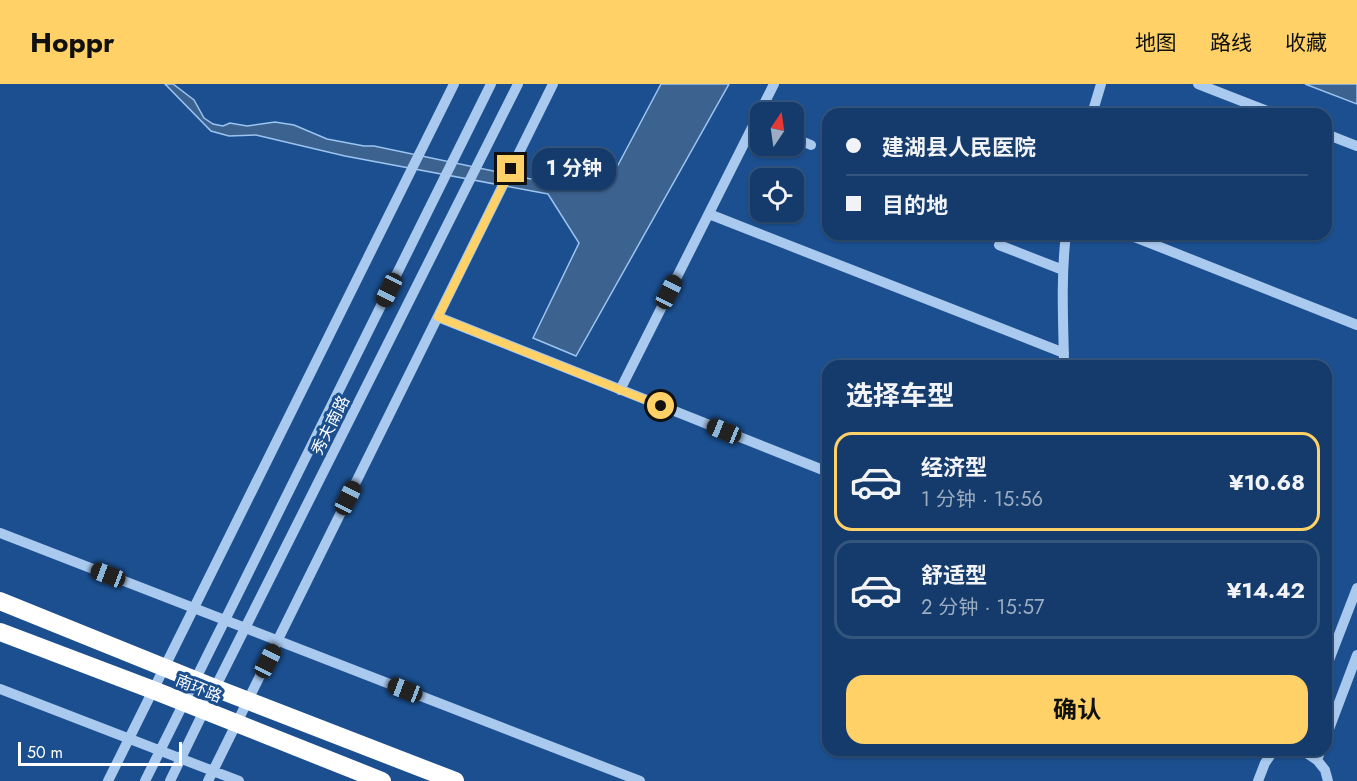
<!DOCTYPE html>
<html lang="zh">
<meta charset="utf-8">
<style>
body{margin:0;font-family:Jost,"Noto Sans SC",sans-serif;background:#214673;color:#f1f3f6;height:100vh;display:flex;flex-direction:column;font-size:22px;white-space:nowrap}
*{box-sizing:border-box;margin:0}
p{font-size:20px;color:#9dadc1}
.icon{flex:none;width:33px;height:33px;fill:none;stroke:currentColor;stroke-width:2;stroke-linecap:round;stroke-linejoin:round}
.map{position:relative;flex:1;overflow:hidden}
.side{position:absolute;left:822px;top:276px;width:510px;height:396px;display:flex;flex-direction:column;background:#143b6b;border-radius:18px;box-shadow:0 2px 4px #0004,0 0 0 2px #33557e}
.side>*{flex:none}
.banner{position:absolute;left:822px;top:24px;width:510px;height:132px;border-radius:18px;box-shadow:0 2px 4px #0004,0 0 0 2px #33557e;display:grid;align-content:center;height:132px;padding:0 24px;background:#143b6b}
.needle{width:39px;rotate:13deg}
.tools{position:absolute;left:750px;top:18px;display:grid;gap:12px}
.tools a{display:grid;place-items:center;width:54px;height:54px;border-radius:12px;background:#143b6b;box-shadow:0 2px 4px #0004,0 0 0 2px #33557e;font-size:30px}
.scale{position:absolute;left:18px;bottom:15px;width:164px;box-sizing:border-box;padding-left:6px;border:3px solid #fff;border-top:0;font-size:16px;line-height:21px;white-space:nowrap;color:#fff;-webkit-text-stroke:4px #1b4f8f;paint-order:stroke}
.end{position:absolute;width:27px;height:27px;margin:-14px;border:8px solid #ffd166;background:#111;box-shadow:0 0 0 3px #111}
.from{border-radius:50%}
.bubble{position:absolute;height:42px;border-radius:18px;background:#143b6b;box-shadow:0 2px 4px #0004,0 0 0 2px #33557e;font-size:20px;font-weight:700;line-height:42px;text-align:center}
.car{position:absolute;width:18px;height:36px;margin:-18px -9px;border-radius:8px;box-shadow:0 0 4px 2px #0007;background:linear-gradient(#222 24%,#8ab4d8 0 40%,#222 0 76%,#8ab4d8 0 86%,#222 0)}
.banner b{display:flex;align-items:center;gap:21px;height:57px;font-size:22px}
.banner b+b{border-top:2px solid #33557e}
.banner i{width:15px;height:15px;background:#f1f3f6}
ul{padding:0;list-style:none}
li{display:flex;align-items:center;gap:18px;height:99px;margin:0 12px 9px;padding:0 12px;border:3px solid #33557e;border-radius:18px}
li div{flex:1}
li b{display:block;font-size:22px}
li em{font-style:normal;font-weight:700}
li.on{border-color:#ffd166}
li>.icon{width:54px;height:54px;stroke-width:1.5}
h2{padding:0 24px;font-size:27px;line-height:72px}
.action{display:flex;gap:12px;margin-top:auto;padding:12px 24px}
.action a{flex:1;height:69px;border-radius:18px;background:#ffd166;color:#111;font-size:24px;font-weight:700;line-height:69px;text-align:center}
header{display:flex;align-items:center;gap:36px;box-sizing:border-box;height:84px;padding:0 30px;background:#ffd166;color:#111}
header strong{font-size:28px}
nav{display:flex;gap:33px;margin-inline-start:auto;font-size:21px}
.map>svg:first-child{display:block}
</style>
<header>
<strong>Hoppr</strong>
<nav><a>地图</a><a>路线</a><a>收藏</a></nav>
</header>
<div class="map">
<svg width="1357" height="697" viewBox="0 0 1357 697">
<rect width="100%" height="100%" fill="#1b4f8f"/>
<path fill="#3c6290" stroke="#9cc4f0" stroke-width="1.5" d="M165,0H173L194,16L204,34L213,40L223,42L230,39L247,42L275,38L294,41L327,55L364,62H374L531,95L567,83L580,98H609L661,0H729L576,272L533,254L579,159L548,110L345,72L256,51L229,52L211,47Z
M1305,0H1357V20Z"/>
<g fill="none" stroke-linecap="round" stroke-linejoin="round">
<path stroke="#a9c9ee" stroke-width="10" d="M1198,0L1275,30
M1092,30L1101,0
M1326,50L1357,62
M794,54L811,61
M709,130L1064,269
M1127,150L1357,241
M999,161L1063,186
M438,233L828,388
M1066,282L1064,276C1063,234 1061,192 1066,150
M620,306L774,0
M0,449L640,697
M1326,584L1357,504
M0,605L239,697
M1326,653L1357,571
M1302,666L1317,676
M1321,666L1317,676L1325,686L1328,697
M108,697L454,0
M145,697L491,0
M170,697L215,604L518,0
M208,697L553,0
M1258,697L1265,679L1274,666"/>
<path stroke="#fff" stroke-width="18" d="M0,517L215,604L455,697
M0,548L153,606L382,697"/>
</g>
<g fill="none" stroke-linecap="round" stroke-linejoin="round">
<path stroke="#ffd166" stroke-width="8" d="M511,85L438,233L661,322"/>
</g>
<g text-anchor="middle" stroke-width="6" stroke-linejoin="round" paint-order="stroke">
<g font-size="16" fill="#fff" stroke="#1b4f8f">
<text transform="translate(330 341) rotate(-63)" y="6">秀夫南路</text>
<text transform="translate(199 604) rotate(22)" y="6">南环路</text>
</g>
</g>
</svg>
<div class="tools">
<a><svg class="needle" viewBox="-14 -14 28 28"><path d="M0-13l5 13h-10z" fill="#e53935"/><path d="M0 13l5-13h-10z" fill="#9dadc1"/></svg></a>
<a><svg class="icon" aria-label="locate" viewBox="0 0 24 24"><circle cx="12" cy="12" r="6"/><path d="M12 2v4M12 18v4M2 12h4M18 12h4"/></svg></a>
</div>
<div class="scale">50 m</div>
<i class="end from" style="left:661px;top:322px"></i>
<i class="end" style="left:511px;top:85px"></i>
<div class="bubble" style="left:532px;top:64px;width:84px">1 分钟</div>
<i class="car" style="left:389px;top:206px;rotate:206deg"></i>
<i class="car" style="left:669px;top:208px;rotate:27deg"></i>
<i class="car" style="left:724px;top:347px;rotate:292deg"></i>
<i class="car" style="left:348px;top:414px;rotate:26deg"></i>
<i class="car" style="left:108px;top:491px;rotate:291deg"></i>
<i class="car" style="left:268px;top:577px;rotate:27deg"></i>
<i class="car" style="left:405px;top:606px;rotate:291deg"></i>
<div class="banner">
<b><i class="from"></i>建湖县人民医院</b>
<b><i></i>目的地</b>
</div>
<section class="side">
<h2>选择车型</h2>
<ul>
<li class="on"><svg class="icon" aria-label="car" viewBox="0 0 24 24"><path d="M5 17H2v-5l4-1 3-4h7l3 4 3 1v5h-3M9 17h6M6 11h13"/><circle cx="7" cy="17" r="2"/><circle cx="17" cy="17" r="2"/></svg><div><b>经济型</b><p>1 分钟 · 15:56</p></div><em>¥10.68</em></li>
<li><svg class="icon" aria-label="car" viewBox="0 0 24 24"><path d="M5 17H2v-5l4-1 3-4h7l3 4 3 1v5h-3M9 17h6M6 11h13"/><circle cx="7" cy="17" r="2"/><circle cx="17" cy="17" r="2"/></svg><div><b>舒适型</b><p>2 分钟 · 15:57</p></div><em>¥14.42</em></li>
</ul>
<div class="action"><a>确认</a></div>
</section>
</div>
